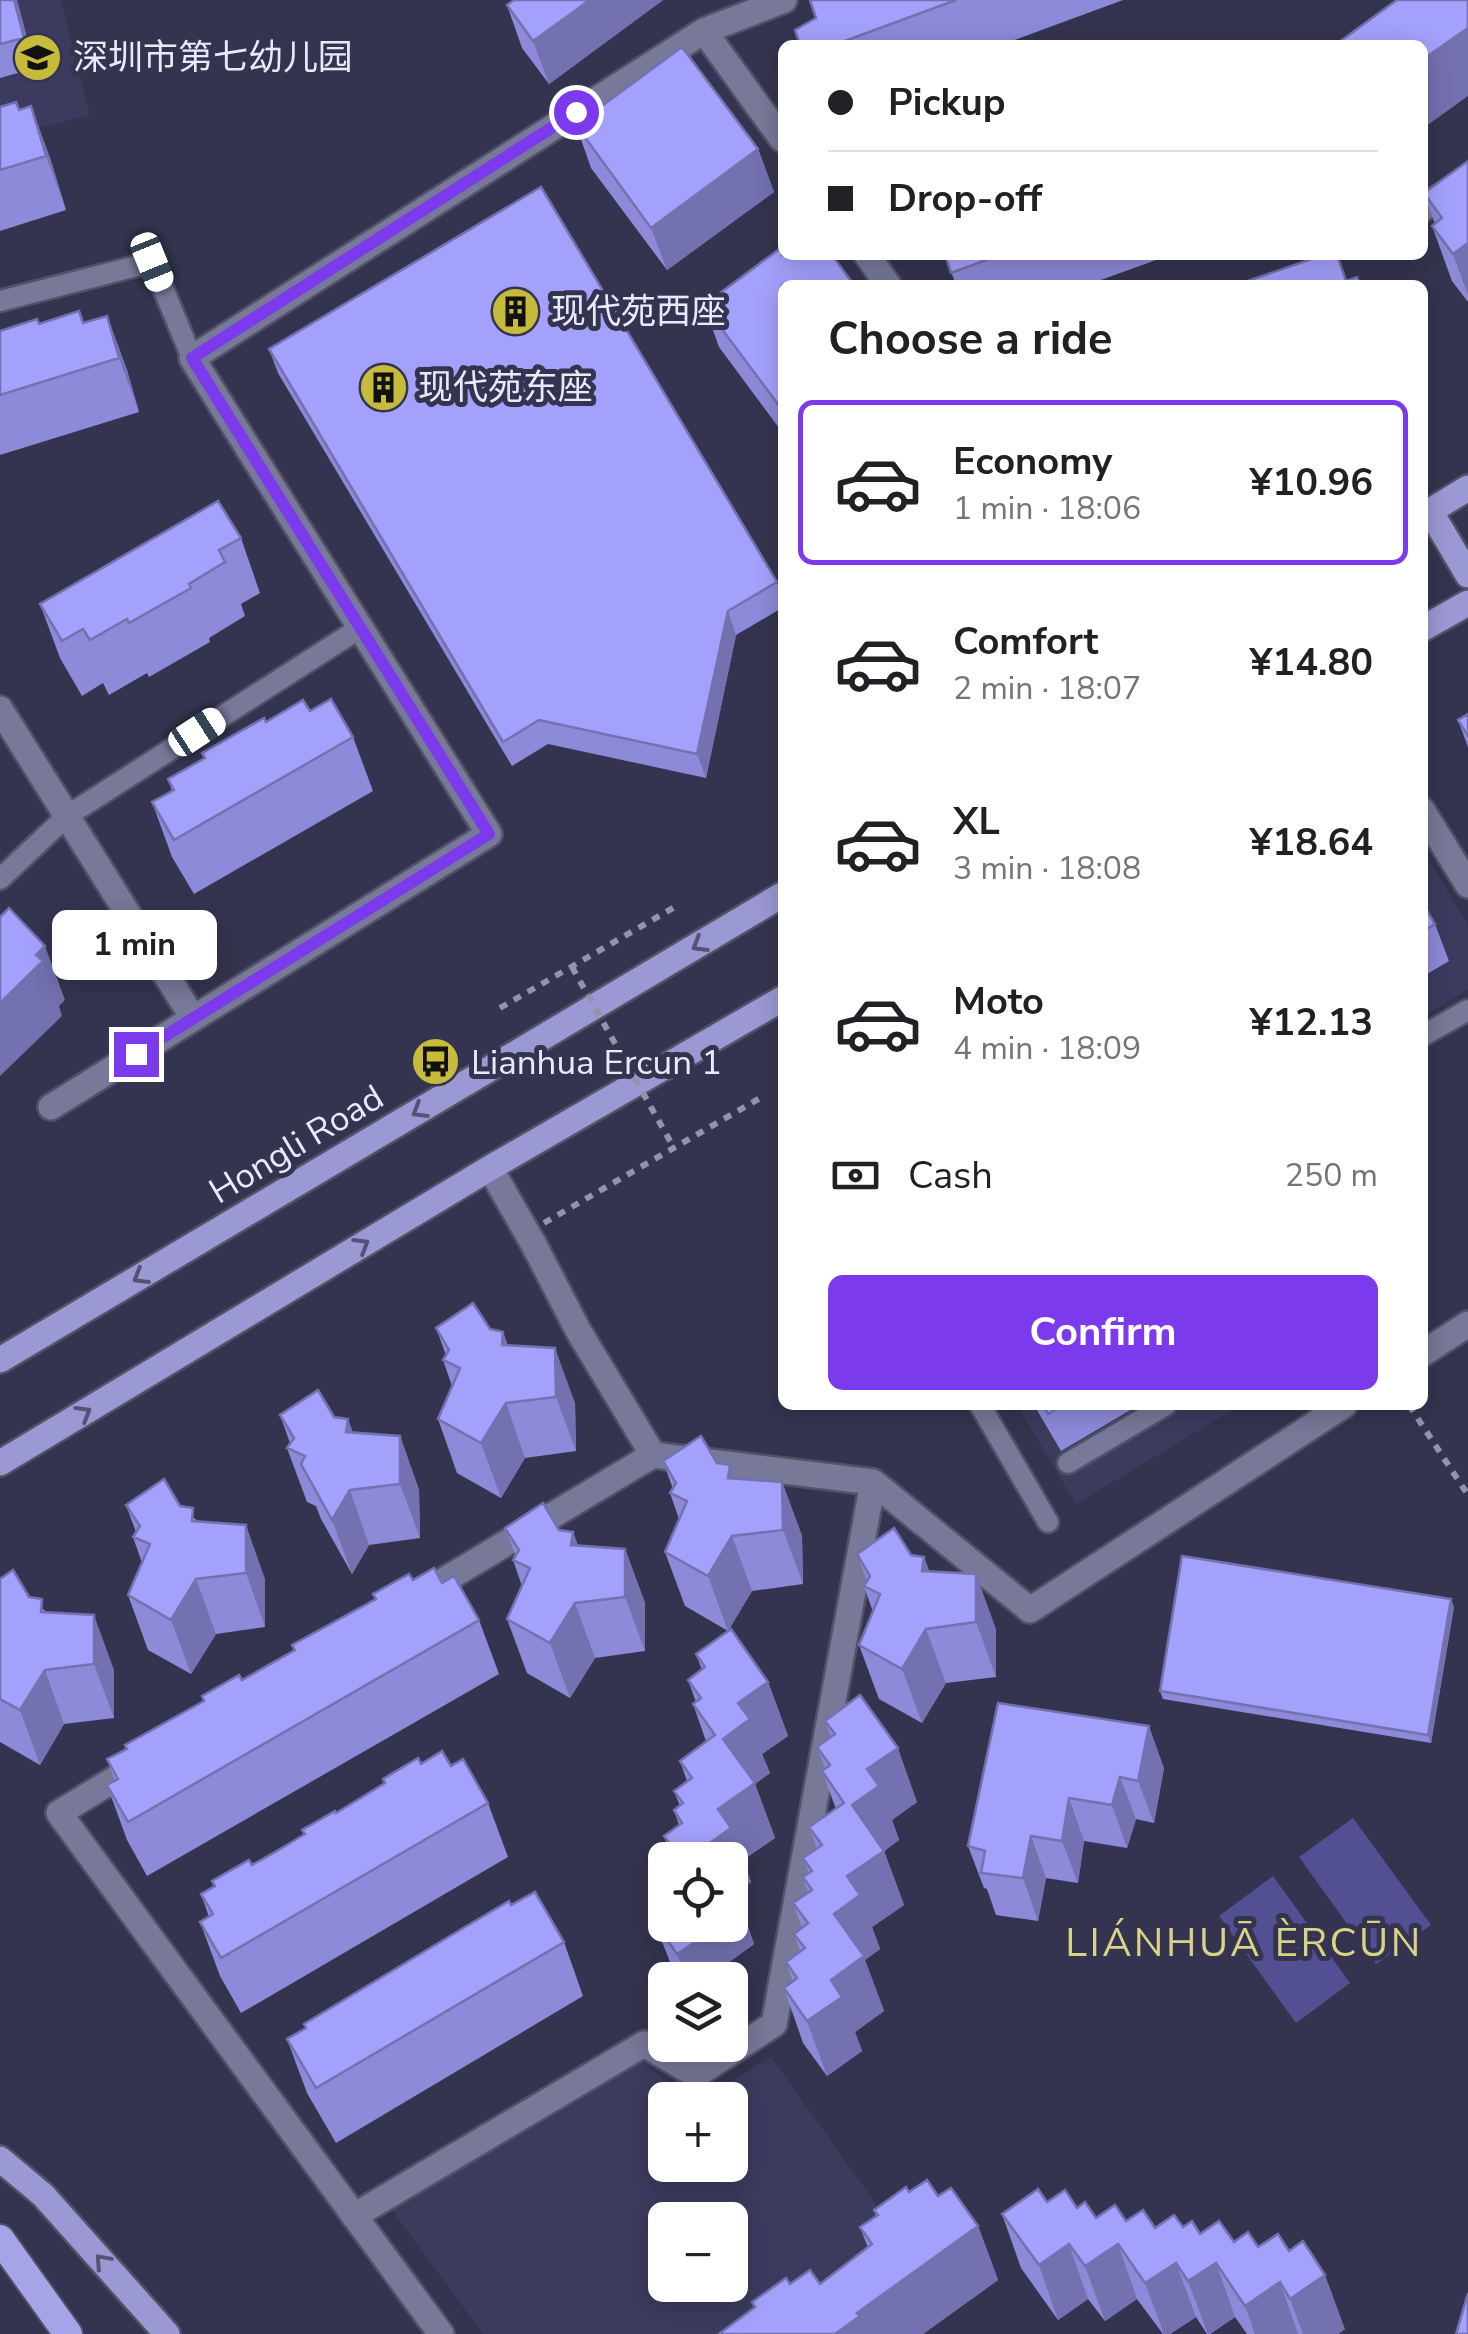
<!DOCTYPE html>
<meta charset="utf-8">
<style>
body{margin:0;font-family:"Nunito Sans","Noto Sans SC",sans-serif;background:#f6f6f6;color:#202124;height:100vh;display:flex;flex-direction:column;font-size:38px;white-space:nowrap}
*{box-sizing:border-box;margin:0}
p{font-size:32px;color:#757577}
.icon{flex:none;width:55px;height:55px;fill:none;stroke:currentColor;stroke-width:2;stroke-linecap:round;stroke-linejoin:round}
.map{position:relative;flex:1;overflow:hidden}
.drawer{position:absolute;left:778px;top:280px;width:650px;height:1130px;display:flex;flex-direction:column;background:#fff;border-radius:15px;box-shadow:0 5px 25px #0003}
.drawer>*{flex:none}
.hud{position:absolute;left:778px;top:40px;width:650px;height:220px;border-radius:15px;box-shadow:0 5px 25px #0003;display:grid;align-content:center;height:220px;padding:0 50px;background:#fff}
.tools{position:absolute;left:648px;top:1842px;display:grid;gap:20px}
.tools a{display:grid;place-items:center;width:100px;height:100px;border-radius:15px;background:#fff;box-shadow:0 5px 25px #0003;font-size:50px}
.end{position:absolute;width:45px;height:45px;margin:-22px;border:12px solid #7c3aed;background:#fff;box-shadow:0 0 0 5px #fff}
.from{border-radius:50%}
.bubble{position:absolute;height:70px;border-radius:15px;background:#fff;box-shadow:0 5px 25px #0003;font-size:32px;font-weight:700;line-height:70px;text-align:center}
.car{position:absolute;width:30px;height:60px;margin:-30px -15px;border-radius:12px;box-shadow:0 0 8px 2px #0007;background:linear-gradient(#fff 24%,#345 0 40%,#fff 0 76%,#345 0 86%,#fff 0)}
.hud b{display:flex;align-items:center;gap:35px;height:95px;font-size:38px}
.hud b+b{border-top:2px solid #e0e0e0}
.hud i{width:25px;height:25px;background:#202124}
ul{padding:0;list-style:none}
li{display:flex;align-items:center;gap:30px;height:165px;margin:0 20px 15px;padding:0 30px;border:5px solid transparent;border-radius:15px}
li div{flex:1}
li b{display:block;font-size:38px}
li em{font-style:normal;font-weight:700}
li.current{border-color:#7c3aed}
li>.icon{width:90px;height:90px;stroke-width:1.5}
h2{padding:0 50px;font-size:45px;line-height:120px}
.pay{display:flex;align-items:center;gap:25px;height:110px;padding:0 50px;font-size:38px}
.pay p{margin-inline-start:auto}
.button{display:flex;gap:20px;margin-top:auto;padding:20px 50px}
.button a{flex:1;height:115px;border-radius:15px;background:#7c3aed;color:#fff;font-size:40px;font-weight:700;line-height:115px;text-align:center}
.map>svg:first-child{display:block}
</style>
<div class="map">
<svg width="1468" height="2334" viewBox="0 0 1468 2334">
<rect width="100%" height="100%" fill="#353450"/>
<path fill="#3c3b5e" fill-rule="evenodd" d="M0,0H61L90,115L0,138Z
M1422,849L1468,925V989L1423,1017Z
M1017,1405H1241L1076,1504Z
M771,2057L895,2231L751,2334H483L390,2207L642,2062L692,2100H665V2165H730V2100H701ZM665,2220H730V2285H665Z"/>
<path fill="#534f93" d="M1353,1818L1431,1925L1376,1964L1299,1857Z
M1273,1876L1350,1983L1296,2023L1219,1916Z"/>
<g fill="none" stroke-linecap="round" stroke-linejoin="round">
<defs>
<path id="service" d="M0,301L152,262L192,358
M0,879L67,816L360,628
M1422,1036L1468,1010
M980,1405L1048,1522
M1068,1463L1166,1405"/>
<path id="minor" d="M704,31L782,139
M1422,209L1468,179
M867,255L888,285
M0,709L193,1018
M1422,810L1468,885
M51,1107L489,834L192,358L704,31L784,0
M490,1168L534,1245L579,1332L653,1455
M1422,1354L1468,1324
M923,1523L873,1482L1030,1610L1344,1405
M143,1762L59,1813L441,2334
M354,2216L644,2044L696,2075L774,2024L873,1482L653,1455L413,1599"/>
<path id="primary" d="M1430,511L1468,575
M1422,516L1468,488
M1422,629L1468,603
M0,1360L782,895
M0,1463L490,1168L782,999
M0,2159L43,2195L167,2334"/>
<path id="trunk" d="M0,2239L68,2334"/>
</defs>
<use href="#service" stroke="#525168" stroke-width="25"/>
<use href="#minor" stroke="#525168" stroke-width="30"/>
<use href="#primary" stroke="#525168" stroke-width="30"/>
<use href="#trunk" stroke="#525168" stroke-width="32"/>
<path stroke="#9394aa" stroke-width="6" stroke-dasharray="8 8" stroke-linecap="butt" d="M500,1008L680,904
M1409,1405L1468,1495"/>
<use href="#service" stroke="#787899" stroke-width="20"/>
<use href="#minor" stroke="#787899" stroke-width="25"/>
<use href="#primary" stroke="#9a99d3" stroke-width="25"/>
<use href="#trunk" stroke="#a5a4e6" stroke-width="28"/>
<path stroke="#9394aa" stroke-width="6" stroke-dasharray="8 8" stroke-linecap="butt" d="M572,967L674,1148
M544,1223L762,1097"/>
</g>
<path fill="#8d8ad9" d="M0,0H17L35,68L0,78Z
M663,0L549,84L522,48L507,5Z
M810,0H1123L1001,45H800L816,18Z
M31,106L51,161L66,210L0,231V107L19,110Z
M576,125L758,149L774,192L667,270L591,168Z
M1468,161V302L1452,281L1432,226L1435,224L1424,193Z
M945,255H1170L1087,285H956Z
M782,285V432L719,347L704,305Z
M107,316L127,370L139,412L0,455V331L39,324L84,323Z
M269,349L777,582L782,599V608L736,635L706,778L548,744L512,766L278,373Z
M241,538L260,593L241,604L245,616L209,638L210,642L149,677L147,673L109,695L103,683L82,696L60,658L40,604Z
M310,711L353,737L373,791L194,894L172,857L152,802L172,791L168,779L204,758L202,753L266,722Z
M1468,714V747L1458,720Z
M1422,902L1435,924L1449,961L1422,977Z
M436,1328L490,1329L503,1332L508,1346L575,1403L576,1451L525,1458L501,1498L457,1473L438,1419L452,1386L443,1360L446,1355Z
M1034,1405H1139L1061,1451Z
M280,1415L334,1417L348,1419L353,1433L400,1436L419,1490L420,1538L369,1545L352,1574L321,1519L316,1506L307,1502L287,1448L290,1443Z
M663,1461L717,1463L730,1465L735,1479L782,1482L802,1536L803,1584L752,1591L728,1631L685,1606L665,1552L679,1519L670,1493L673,1489Z
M126,1505L180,1506L265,1579V1627L216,1634L191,1674L148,1650L128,1595L142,1563L133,1537L136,1532Z
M505,1528L559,1530L573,1532L578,1546L625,1549L645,1603V1651L595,1658L570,1698L527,1673L507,1619L522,1586L513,1560L516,1556Z
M857,1554L911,1555L924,1557L929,1571L996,1629V1677L946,1683L922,1723L879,1699L859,1645L873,1612L864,1586L867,1581Z
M0,1579L29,1597L114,1670V1718L64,1724L40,1765L0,1742Z
M413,1580L442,1583L479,1620L499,1674L147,1876L127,1840L107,1785L115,1781L107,1759L294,1650L292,1645L375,1600L373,1594Z
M1454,1607L1431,1743L1163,1699L1160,1691Z
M696,1654L768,1682L788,1736L762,1754L770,1773L755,1784L775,1838L743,1860L751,1882L736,1893L754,1944L725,1965L733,1984L730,1986V1980H677L654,1921L663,1915L656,1895L665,1889V1925L730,1860H673L664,1836L679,1825L674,1810L680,1806L674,1791L687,1781L680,1761L706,1741L693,1704L696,1702L688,1680L702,1670Z
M998,1703L1164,1768L1154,1823L1136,1819L1127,1848L1084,1841L1078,1883L1046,1878L1038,1921L996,1915L987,1889L984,1888L968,1846Z
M825,1721L917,1802L892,1820L899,1840L884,1851L904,1905L872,1927L880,1949L865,1960L884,2011L855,2032L862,2051L827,2076L803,2043L784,1988L793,1982L786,1962L800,1951L794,1934L802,1928L793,1903L808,1892L803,1877L809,1873L803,1858L817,1849L809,1827L836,1809L822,1771L825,1768L817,1747L831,1737Z
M421,1764L451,1766L488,1803L508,1857L241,2013L220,1976L200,1922L209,1917L201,1894L304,1834L302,1830L336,1813Z
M511,1905L564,1942L583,1996L336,2143L307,2093L287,2039Z
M909,2192L938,2196L978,2226L998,2280L923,2334H719L754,2308L752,2302L790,2284H820L868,2248L860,2227L876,2216L874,2210Z
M1047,2202L1077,2208L1096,2218L1126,2221L1155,2228L1183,2227L1200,2234L1258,2247L1345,2329L1338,2334H1247L1235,2317L1210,2334H1207L1196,2317L1170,2334H1163L1137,2299L1105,2321L1088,2299L1058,2320L1021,2268L1002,2214Z"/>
<path fill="#7371b0" d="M14,0H17L35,68L24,38Z
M590,0H663L549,84L533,41Z
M1468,28V96L1422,129V60Z
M31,106L51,161L66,210L46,156Z
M758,149L774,192L667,270L651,228Z
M1468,243V295L1453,254Z
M107,316L127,370L139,412L119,358Z
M728,611L736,635L706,778L697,754Z
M45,946L65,1000L59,1006L62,1016L0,1076V1003L36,955Z
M503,1332L523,1386L502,1345Z
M555,1348L575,1403L576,1451L556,1397Z
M506,1403L525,1458L501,1498L481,1443Z
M348,1419L367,1473L346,1432Z
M400,1436L419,1490L420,1538L400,1484Z
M730,1465L750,1519L728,1478Z
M782,1482L802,1536L803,1584L783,1530Z
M350,1490L369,1545L352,1574L332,1520Z
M246,1525L265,1579V1627L246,1573Z
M573,1532L593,1586L571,1545Z
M732,1536L752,1591L728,1631L708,1576Z
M625,1549L645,1603V1651L625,1597Z
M924,1557L944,1612L922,1571Z
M976,1574L996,1629V1677L976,1622Z
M196,1579L216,1634L191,1674L171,1620Z
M1451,1599L1454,1607L1431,1743L1428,1735Z
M575,1603L595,1658L570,1698L550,1643Z
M94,1615L114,1670V1718L94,1664Z
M926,1629L946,1683L922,1723L902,1669Z
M45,1670L64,1724L40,1765L20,1710Z
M768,1682L788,1736L762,1754L770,1773L755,1784L775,1838L743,1860L751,1882L736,1893L754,1944L725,1965L733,1984L730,1986V1980H687L677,1954L705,1925H730V1860H709L704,1847L718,1809L723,1739L738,1703Z
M1149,1726L1164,1768L1154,1823L1138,1781Z
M898,1748L917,1802L892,1820L899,1840L871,1859L852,1805L867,1769Z
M1120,1777L1136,1819L1127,1848L1112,1805Z
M1069,1798L1084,1841L1078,1883L1062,1841Z
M1031,1836L1046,1878L1038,1921L1023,1878Z
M884,1851L904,1905L872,1927L880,1949L865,1960L884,2011L855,2032L862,2051L827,2076L807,2021L831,1980L834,1914L847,1876Z
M978,2226L998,2280L923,2334H835L857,2313Z
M1069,2244L1088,2299L1058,2320L1039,2265Z
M1118,2244L1137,2299L1105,2321L1085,2266Z
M1176,2263L1196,2317L1170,2334H1164L1145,2283Z
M1216,2263L1235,2317L1210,2334H1208L1188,2281Z
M1325,2275L1345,2329L1338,2334H1303L1290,2299Z
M1280,2282L1298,2334H1255L1245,2306Z"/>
<path fill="#a4a1fc" stroke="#7371b0" stroke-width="2.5" d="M0,0H14L24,38L0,44Z
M514,0H590L533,41L507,5Z
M810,0H956L834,45H800L795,30L816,18Z
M1397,0H1468V28L1422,60V45H1335Z
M682,47L758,149L651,228L576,125Z
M16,102L19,110L31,106L46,156L0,170V107Z
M1468,161V243L1453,254L1432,226L1442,218L1424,193Z
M541,187L777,582L728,611L697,754L539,720L503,742L269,349Z
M782,247V255H832L854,285H782V405L780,407L704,305Z
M945,255H1000L951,273Z
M1323,255H1337L1346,281L1357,277L1360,285H1236Z
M79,311L83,323L107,316L119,358L0,395V331L37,319L39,324Z
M218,501L241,538L219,550L225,562L189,584L191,588L129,623L127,619L90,640L83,629L62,641L40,604Z
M331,699L353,737L174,840L152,802L174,790L168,779L205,758L202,753L264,718L266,722L303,700L310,711Z
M1468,714V736L1458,720Z
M1422,902L1435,924L1422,932Z
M9,908L45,946L36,955L43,961L0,1003V917Z
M473,1303L490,1329L503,1332L502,1345L555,1348L556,1397L506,1403L481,1443L438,1419L460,1368L443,1360L449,1350L436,1328Z
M318,1390L334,1417L348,1419L346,1432L400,1436V1484L350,1490L332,1520L301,1464L305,1456L287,1448L294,1438L280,1415Z
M1042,1405H1063L1048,1414Z
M701,1436L717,1463L730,1465L728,1478L782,1482L783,1530L732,1536L708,1576L665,1552L687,1501L670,1493L676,1483L663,1461Z
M164,1479L180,1506L193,1508L192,1521L246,1525V1573L196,1579L171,1620L128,1595L150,1544L133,1537L140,1526L126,1505Z
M543,1503L559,1530L573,1532L571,1545L625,1549V1597L575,1603L550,1643L507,1619L530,1568L513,1560L519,1550L505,1528Z
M894,1528L911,1555L924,1557L922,1571L976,1574V1622L926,1629L902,1669L859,1645L880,1594L864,1586L870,1576L857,1554Z
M1182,1556L1451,1599L1428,1735L1160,1691Z
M434,1568L442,1583L454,1576L479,1620L128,1822L107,1785L118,1779L107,1759L127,1749L125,1745L204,1701L202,1696L239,1675L242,1680L295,1650L292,1645L376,1599L373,1594L409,1574L413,1580Z
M13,1570L29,1597L42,1599L41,1612L94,1615V1664L45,1670L20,1710L0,1699V1579Z
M731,1629L768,1682L738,1703L750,1719L723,1739L755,1783L718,1809L731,1828L704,1847L714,1860H675L679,1857L664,1836L682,1823L674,1810L683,1803L674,1791L692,1778L680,1761L715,1735L693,1704L701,1698L688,1680L705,1667L696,1654Z
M860,1695L898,1748L867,1769L879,1786L852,1805L884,1851L847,1876L860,1895L834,1914L864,1956L831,1980L842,1997L807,2021L784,1988L797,1978L786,1962L805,1948L794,1934L808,1923L793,1903L812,1890L803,1877L812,1871L803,1858L822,1845L809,1827L844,1803L822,1771L830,1765L817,1747L835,1734L825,1721Z
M998,1703L1149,1726L1138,1781L1120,1777L1112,1805L1069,1798L1062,1841L1031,1836L1023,1878L981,1873L985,1851L968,1846Z
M442,1751L451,1766L463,1759L488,1803L221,1958L200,1922L213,1914L201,1894L215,1886L212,1881L249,1860L252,1865L277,1851L305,1834L302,1830L335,1811L336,1813L385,1783L383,1779L418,1758L421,1764Z
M665,1889V1908L656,1895Z
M535,1892L564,1942L316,2088L287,2039L306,2028L304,2024L465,1927L509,1901L511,1905Z
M665,1914V1925H709L713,1930L677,1954L654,1921Z
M927,2180L938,2196L951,2188L978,2226L857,2313L860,2316L835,2334H719L755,2307L752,2302L786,2278L790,2284L810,2270L820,2284L872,2244L860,2227L878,2215L874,2210L906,2187L909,2192Z
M1038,2189L1047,2202L1065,2190L1077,2208L1085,2202L1096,2218L1115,2205L1126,2221L1143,2210L1155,2228L1174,2215L1183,2227L1192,2221L1200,2234L1219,2221L1234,2242L1248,2232L1258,2247L1278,2234L1289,2251L1303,2241L1325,2275L1290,2299L1280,2282L1245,2306L1216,2263L1188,2281L1176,2263L1145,2283L1118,2244L1085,2266L1069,2244L1039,2265L1002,2214Z
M1468,2293V2334H1456Z"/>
<defs><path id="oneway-chevron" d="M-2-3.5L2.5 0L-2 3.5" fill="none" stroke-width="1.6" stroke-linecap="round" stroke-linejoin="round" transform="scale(2.5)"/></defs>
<g stroke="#535277">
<use href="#oneway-chevron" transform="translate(699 945) rotate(149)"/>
<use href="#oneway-chevron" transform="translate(419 1111) rotate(149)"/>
<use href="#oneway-chevron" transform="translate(362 1245) rotate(-31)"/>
<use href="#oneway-chevron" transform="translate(140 1277) rotate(149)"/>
<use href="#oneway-chevron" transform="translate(84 1413) rotate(-31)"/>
<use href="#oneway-chevron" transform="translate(102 2261) rotate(-132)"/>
</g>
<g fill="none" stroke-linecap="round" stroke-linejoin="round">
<path stroke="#7c3aed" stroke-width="12" d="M136,1054L489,834L192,358L576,112"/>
</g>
<defs>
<symbol id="school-disc" viewBox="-11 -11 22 22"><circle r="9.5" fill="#c7bb3c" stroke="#353450"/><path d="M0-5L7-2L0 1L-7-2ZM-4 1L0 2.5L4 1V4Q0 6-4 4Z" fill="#111"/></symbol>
<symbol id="building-disc" viewBox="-11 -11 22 22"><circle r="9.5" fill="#c7bb3c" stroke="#353450"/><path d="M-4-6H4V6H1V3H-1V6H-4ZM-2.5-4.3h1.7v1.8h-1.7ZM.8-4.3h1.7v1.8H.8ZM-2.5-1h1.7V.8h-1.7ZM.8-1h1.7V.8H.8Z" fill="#111"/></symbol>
<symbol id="bus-disc" viewBox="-11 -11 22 22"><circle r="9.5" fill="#c7bb3c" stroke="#353450"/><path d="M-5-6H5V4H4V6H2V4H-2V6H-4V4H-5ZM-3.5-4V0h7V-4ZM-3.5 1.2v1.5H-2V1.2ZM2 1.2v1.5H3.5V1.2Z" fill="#111"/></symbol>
</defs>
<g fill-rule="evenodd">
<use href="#school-disc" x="10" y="30" width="55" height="55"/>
<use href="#building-disc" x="488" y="284" width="55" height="55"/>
<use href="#building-disc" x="356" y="360" width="55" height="55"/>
<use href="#bus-disc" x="408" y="1034" width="55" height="55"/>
</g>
<g text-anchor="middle" stroke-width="10" stroke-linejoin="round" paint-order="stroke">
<g font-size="35" fill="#e8e9fb" stroke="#353450" text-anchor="start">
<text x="73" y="69">深圳市第七幼儿园</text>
<text x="551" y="323">现代苑西座</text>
<text x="418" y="399">现代苑东座</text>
<text x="471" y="1074">Lianhua Ercun 1</text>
</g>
<g font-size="35" fill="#e8e9fb" stroke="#353450">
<text transform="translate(296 1144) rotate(-31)" y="12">Hongli Road</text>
</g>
<g font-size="40" letter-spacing="2.5" fill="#d9d384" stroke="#353450">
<text x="1244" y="1956">LIÁNHUĀ ÈRCŪN</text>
</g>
</g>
</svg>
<div class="tools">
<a><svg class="icon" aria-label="locate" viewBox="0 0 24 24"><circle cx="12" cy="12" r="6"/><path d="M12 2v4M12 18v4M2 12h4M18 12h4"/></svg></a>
<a><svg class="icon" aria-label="layers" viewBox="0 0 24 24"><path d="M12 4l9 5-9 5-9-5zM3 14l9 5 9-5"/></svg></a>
<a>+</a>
<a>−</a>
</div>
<i class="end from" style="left:576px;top:112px"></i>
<i class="end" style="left:136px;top:1054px"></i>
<div class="bubble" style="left:52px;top:910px;width:165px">1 min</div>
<i class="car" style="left:152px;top:262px;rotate:158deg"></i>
<i class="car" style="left:197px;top:732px;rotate:57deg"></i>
<div class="hud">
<b><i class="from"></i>Pickup</b>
<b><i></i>Drop-off</b>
</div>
<section class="drawer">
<h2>Choose a ride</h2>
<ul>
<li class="current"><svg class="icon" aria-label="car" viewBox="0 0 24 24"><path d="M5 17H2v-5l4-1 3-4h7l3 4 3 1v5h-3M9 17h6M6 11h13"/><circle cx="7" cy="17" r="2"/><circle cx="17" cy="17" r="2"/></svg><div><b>Economy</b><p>1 min · 18:06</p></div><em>¥10.96</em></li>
<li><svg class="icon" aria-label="car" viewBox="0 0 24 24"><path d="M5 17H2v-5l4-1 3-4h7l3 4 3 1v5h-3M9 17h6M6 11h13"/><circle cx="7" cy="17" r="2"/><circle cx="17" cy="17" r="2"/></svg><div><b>Comfort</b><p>2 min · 18:07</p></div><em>¥14.80</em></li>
<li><svg class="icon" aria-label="car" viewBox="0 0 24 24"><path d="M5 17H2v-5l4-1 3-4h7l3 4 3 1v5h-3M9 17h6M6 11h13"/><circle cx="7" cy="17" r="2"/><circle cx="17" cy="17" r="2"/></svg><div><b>XL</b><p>3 min · 18:08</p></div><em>¥18.64</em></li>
<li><svg class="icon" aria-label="car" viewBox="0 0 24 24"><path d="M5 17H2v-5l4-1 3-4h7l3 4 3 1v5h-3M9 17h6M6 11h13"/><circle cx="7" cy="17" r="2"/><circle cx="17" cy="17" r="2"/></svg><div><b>Moto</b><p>4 min · 18:09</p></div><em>¥12.13</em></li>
</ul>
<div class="pay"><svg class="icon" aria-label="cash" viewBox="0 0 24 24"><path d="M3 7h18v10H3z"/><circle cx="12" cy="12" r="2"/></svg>Cash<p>250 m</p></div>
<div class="button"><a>Confirm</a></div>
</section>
</div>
